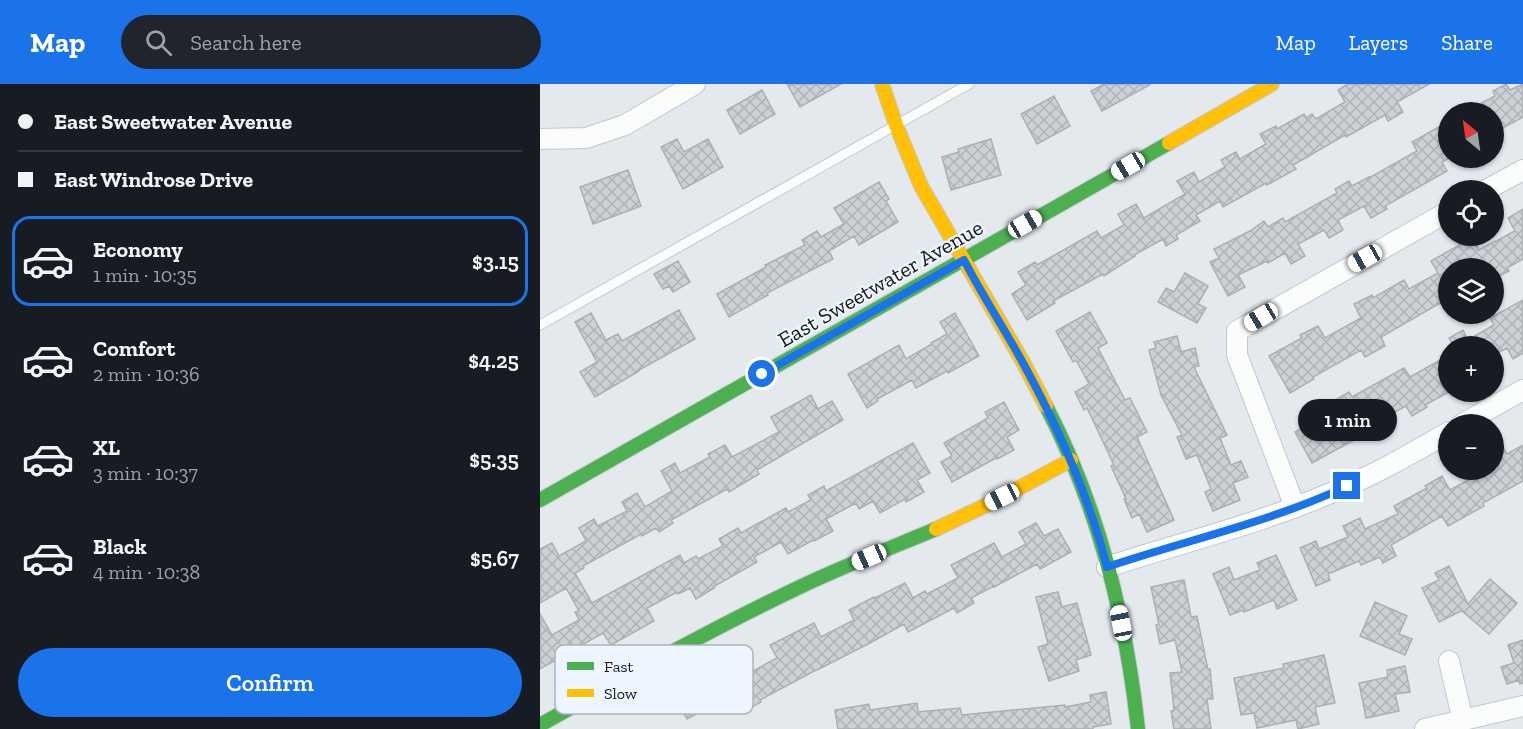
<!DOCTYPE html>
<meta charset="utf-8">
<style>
body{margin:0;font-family:"Zilla Slab",serif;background:#20242c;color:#f1f3f6;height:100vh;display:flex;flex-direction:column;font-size:22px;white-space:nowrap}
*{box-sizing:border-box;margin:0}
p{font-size:20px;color:#9ea1a6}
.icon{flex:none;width:33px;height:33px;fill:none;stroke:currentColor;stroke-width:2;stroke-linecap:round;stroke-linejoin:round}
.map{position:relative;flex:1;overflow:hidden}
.drawer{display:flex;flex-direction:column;background:#171b24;width:540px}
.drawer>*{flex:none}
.guide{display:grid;align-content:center;height:132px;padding:0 18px;background:#171b24}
.needle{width:39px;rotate:331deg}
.buttons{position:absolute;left:898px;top:18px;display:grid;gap:12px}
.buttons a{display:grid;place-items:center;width:66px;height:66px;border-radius:50%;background:#171b24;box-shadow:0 2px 4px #0004;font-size:30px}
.end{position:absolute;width:27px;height:27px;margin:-14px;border:8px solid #1a73e8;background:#fff;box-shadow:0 0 0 3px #fff}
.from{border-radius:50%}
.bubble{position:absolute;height:42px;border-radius:21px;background:#171b24;box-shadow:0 2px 4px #0004;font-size:20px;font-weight:600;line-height:42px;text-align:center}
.car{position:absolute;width:18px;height:36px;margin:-18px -9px;border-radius:8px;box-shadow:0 0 4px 2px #0007;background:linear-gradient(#fff 24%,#345 0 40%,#fff 0 76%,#345 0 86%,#fff 0)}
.guide b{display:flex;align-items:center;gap:21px;height:57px;font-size:22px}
.guide b+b{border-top:2px solid #363941}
.guide i{width:15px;height:15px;background:#f1f3f6}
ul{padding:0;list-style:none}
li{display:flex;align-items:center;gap:18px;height:90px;margin:0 12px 9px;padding:0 6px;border:3px solid transparent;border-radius:18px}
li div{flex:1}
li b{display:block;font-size:22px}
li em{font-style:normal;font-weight:600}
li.selected{border-color:#1a73e8}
li>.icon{width:54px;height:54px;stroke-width:1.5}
.primary-button{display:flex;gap:12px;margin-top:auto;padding:12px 18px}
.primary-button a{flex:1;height:69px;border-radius:36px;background:#1a73e8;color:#fff;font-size:24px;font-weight:600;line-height:69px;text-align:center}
header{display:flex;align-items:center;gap:36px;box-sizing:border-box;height:84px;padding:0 30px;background:#1a73e8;color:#fff}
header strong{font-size:28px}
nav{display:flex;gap:33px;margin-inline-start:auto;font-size:21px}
.search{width:420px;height:54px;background:#20242c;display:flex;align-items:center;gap:15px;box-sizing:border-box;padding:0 21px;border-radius:33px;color:#9ea1a6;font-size:22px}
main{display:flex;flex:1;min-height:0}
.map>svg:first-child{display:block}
</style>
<header>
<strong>Map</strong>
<div class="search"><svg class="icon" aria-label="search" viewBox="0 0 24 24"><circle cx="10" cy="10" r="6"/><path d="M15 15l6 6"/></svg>Search here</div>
<nav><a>Map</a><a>Layers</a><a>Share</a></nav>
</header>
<main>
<section class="drawer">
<div class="guide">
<b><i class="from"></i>East Sweetwater Avenue</b>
<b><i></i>East Windrose Drive</b>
</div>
<ul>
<li class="selected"><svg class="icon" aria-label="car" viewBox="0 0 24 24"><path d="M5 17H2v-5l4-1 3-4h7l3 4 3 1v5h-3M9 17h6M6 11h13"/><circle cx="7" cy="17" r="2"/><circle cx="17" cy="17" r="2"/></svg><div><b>Economy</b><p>1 min · 10:35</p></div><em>$3.15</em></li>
<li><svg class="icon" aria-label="car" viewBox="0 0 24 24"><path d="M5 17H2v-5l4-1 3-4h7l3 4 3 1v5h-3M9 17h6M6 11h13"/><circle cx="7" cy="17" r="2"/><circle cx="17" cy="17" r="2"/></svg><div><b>Comfort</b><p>2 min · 10:36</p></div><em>$4.25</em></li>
<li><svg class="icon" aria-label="car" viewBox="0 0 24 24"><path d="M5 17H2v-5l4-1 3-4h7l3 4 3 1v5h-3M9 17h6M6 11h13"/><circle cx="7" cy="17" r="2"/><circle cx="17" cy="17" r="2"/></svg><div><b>XL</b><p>3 min · 10:37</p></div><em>$5.35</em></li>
<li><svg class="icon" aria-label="car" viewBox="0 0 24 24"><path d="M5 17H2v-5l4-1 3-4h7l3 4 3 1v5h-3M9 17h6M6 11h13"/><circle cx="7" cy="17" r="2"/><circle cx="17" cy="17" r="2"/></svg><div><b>Black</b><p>4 min · 10:38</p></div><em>$5.67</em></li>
</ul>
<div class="primary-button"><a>Confirm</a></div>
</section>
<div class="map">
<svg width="983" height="645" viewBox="0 0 983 645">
<defs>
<pattern id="building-cross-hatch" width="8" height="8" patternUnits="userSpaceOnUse" patternTransform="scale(1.5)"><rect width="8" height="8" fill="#cdd1d5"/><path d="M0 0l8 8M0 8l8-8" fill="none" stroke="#afb3b6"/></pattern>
</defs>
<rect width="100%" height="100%" fill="#e4e9ed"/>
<path fill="url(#building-cross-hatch)" stroke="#abafb2" stroke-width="1.5" d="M247,0H301L260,23Z
M564,0H611L562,27L551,7Z
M808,0H889L857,18L863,28L848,37L845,31L806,53L805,51L753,81L756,85L727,101L726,99L683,123L680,117L656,131L660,137L636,151L638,155L626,162L623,155L594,171L595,172L564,192L563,190L513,217L515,219L487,236L472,210L486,201L478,188L495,178L497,181L557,147L561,154L584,141L578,130L596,120L604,134L645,110L637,97L654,88L659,98L685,83L681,76L696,68L700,75L726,60L720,50L736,42L737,45L764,30L766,34L772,30L776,35L805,18L798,6Z
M966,0L970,6L983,0V33L954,49V28H925L955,12L953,7Z
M222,6L235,30L200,50L187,26Z
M514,12L530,42L497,60L481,30Z
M904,40L909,48V74L902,78L907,87L845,122L847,125L831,134L824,122L798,136L803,146L789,154L784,146L758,160L765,172L751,180L745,169L728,179L727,177L698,191L705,203L688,212L670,178L679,174L674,165L710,147L724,137L728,143L743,134L745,138L797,109L795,105L809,97L812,102L829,93V94L877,67L872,58Z
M137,55L144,68L168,55L183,83L143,105L121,63Z
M451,55L461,91L411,106L402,73L419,68L418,65Z
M88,86L101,122L53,140L40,103Z
M339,98L349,115L346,117L358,138L319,161L314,152L289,167L293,175L227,209L228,211L189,233L177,210L226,183L225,181L265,161L262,156L277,147L281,153L304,140L294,124Z
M983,125V175L967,184L969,187L954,195V184H909V214L841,253L845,262L825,273L821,266L773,293L774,295L750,309L729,272L762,254L760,251L778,242L785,254L821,234L814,220L832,211L833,214L864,196L869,205L898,189L891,177L932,154L939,166L975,147L968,134Z
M138,177L150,198L133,208L129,202L123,205L114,190Z
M645,189L668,202L658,220L666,224L657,239L618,218L626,204L634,208Z
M983,216V269L973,275L967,264L954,271V262H914L909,254L923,246L928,256L954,241L950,234Z
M139,226L155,255L99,286V287L55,313L40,288L57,278L35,238L51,229L66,256L78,250L82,257Z
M550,228L567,259L558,264L585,316L590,314L607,348L597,353L634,436L607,448L599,430L592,434L584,415H586L571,382L574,381L547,324L544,326L535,308L549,300L536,276L533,278L516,247Z
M415,229L439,272L408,289L407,287L376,304L372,296L337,315L338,317L327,324L308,290L359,261L366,275L392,260L391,259L407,250L400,238Z
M637,252L641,268L655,264L659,282L654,283L687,351L680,354L691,381L701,377L708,393L693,399L700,416L673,427L665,408L671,405L657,371L646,375L637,353L642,351L621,311L609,266L616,264L614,258Z
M902,275L909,288V308L885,321L887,323L872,332L866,322L840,336L845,345L828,354L825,350L772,379L755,348L773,338L769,331L809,308L812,313L864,284L870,293Z
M271,311L278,325L292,317L303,336L217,386L219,390L189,408L187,405L131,436L133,439L119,448L116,444L102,452L101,450L43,482L44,484L35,489L52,519L140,471L144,479L156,472L158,475L183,462L179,455L198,444L201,449L246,424L248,428L271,416L268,411L284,402L286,407L373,359L390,389L377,396L384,408L366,418L365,415L340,429L333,417L319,425L316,419L286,435L293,447L274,457L273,456L248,470L241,458L214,473L217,478L173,503L174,504L156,515L150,504L138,510L137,508L107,524L114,537L71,561L63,549L38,563L45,576L27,585L21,573L0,585V530L12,551L39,536L35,528L39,527L26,504L0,519V465L12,459L19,472L46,457L39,444L54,435L58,442L87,427L82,418L97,409L105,423L132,407L121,387L135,379L140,389L170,373L168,370L185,361L192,373L239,348L231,333Z
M464,318L479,346L467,353L474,366L457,375L456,374L412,398L401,378L412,372L404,359L448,334L445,328Z
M954,348L967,370L983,361V397L943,419L944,422L908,442L902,432L851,461L856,472L843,479L840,473L821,481L819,477L788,490L790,496L776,502L760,464L776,457L779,465L808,453L803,442L820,434L825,445L858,430L854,422L887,404L885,402L902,392L910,406L936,392L932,386H954Z
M496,439L504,452L518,445L531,468L500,485L497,480L454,503V502L431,514L434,519L417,529L414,524L368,548L364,540L328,560L277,586H276L220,616L221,618L201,629L196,620L186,625L182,616L147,635L134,611L184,583L191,596L205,589L206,591L237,574L230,561L274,539L281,553L314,536L309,526L334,513L335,514L365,499L373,514L385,507L387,510L418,494L411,481L427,473L454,459L462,473L486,460L479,448Z
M736,471L757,516L737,525L734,516L704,528L703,526L690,531L673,490L689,483L694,496L720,486L717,479Z
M909,482L928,520L950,495L977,519L949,550L922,527L923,526L899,538L882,504L899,496L895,489Z
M644,496L651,533L657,532L668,586L670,585L673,615H667L671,645H634L631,627L634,626L630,589L642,588L635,556L620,560L616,541H619L611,503Z
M518,508L522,523L537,519L551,571L536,576L539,587L509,597L498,563L508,560L496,513Z
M835,518L867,532L859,550L872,555L865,571L820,552Z
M983,556V599L980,600L979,596L967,600L961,583L974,579L968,561Z
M784,571L795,619L775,623L779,640L758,645L756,636L717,644L714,629L701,631L694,594L744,584L743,580Z
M865,582L870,608L855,610L859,627L826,634L819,599L848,593L847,586Z
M566,608L571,640L553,643V645H298L295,626L329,620L330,626L377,619L378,628L420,624L422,631L525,621V623L551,618L550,611Z"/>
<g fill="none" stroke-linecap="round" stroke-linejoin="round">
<defs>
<path id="lane" d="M0,241L429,0"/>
<path id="street" d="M0,55L46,54L85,41L155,0
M946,106L983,86
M922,340L983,306
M755,423L697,271V247L909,127
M567,483C640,459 715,441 786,411C829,394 869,371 909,348
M909,577L923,637
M885,645L983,622"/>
<path id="fast" d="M506,322C558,422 586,533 598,645
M0,416L629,59
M0,641C87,592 175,543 266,500C309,480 353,463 396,445"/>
<path id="slow" d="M342,0L356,41L381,102L483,278L506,322
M629,59L732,0
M396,445L455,417L531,376"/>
</defs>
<use href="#lane" stroke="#c4c7ca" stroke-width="11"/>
<use href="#street" stroke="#c4c7ca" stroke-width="22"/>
<use href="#fast" stroke="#c4c7ca" stroke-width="16"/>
<use href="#slow" stroke="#c4c7ca" stroke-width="16"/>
<use href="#lane" stroke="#fbfcfc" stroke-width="9"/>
<use href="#street" stroke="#fbfcfc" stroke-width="20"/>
<use href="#fast" stroke="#4caf50" stroke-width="14"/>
<use href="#slow" stroke="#ffc107" stroke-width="14"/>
</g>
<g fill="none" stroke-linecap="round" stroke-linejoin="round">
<path stroke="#1a73e8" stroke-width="8" d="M222,290L424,176C442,211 464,244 483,279C518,343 549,412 567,483C647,456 731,438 807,402"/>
</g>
<g text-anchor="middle" stroke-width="4.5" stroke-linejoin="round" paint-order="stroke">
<g font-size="22" fill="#181b1e" stroke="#edf6ff">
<text transform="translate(340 199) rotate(-30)" y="8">East Sweetwater Avenue</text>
</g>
</g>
<rect x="15" y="561" width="198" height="69" rx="9" fill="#edf6ff" stroke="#adb4bc" stroke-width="1.5"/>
<rect x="27" y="578" width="27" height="8" fill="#4caf50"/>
<rect x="27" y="605" width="27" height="8" fill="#ffc107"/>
<g font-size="16" fill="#181b1e">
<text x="64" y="588">Fast</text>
<text x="64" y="615">Slow</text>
</g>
</svg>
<div class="buttons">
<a><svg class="needle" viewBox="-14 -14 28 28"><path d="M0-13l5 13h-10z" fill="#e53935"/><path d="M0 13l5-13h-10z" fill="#9ea1a6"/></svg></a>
<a><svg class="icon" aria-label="locate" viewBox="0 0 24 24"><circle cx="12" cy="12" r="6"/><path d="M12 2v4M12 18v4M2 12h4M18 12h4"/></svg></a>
<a><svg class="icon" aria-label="layers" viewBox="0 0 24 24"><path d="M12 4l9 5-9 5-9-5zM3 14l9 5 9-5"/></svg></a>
<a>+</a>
<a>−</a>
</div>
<i class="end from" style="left:222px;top:290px"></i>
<i class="end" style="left:807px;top:402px"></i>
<div class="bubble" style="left:758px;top:315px;width:99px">1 min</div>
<i class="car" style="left:588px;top:82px;rotate:240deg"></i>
<i class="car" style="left:485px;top:140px;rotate:60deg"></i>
<i class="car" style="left:825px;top:174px;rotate:241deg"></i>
<i class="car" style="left:721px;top:233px;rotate:239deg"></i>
<i class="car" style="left:462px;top:413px;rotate:244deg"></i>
<i class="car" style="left:329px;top:473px;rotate:246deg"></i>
<i class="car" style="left:581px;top:539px;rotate:349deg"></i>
</div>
</main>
